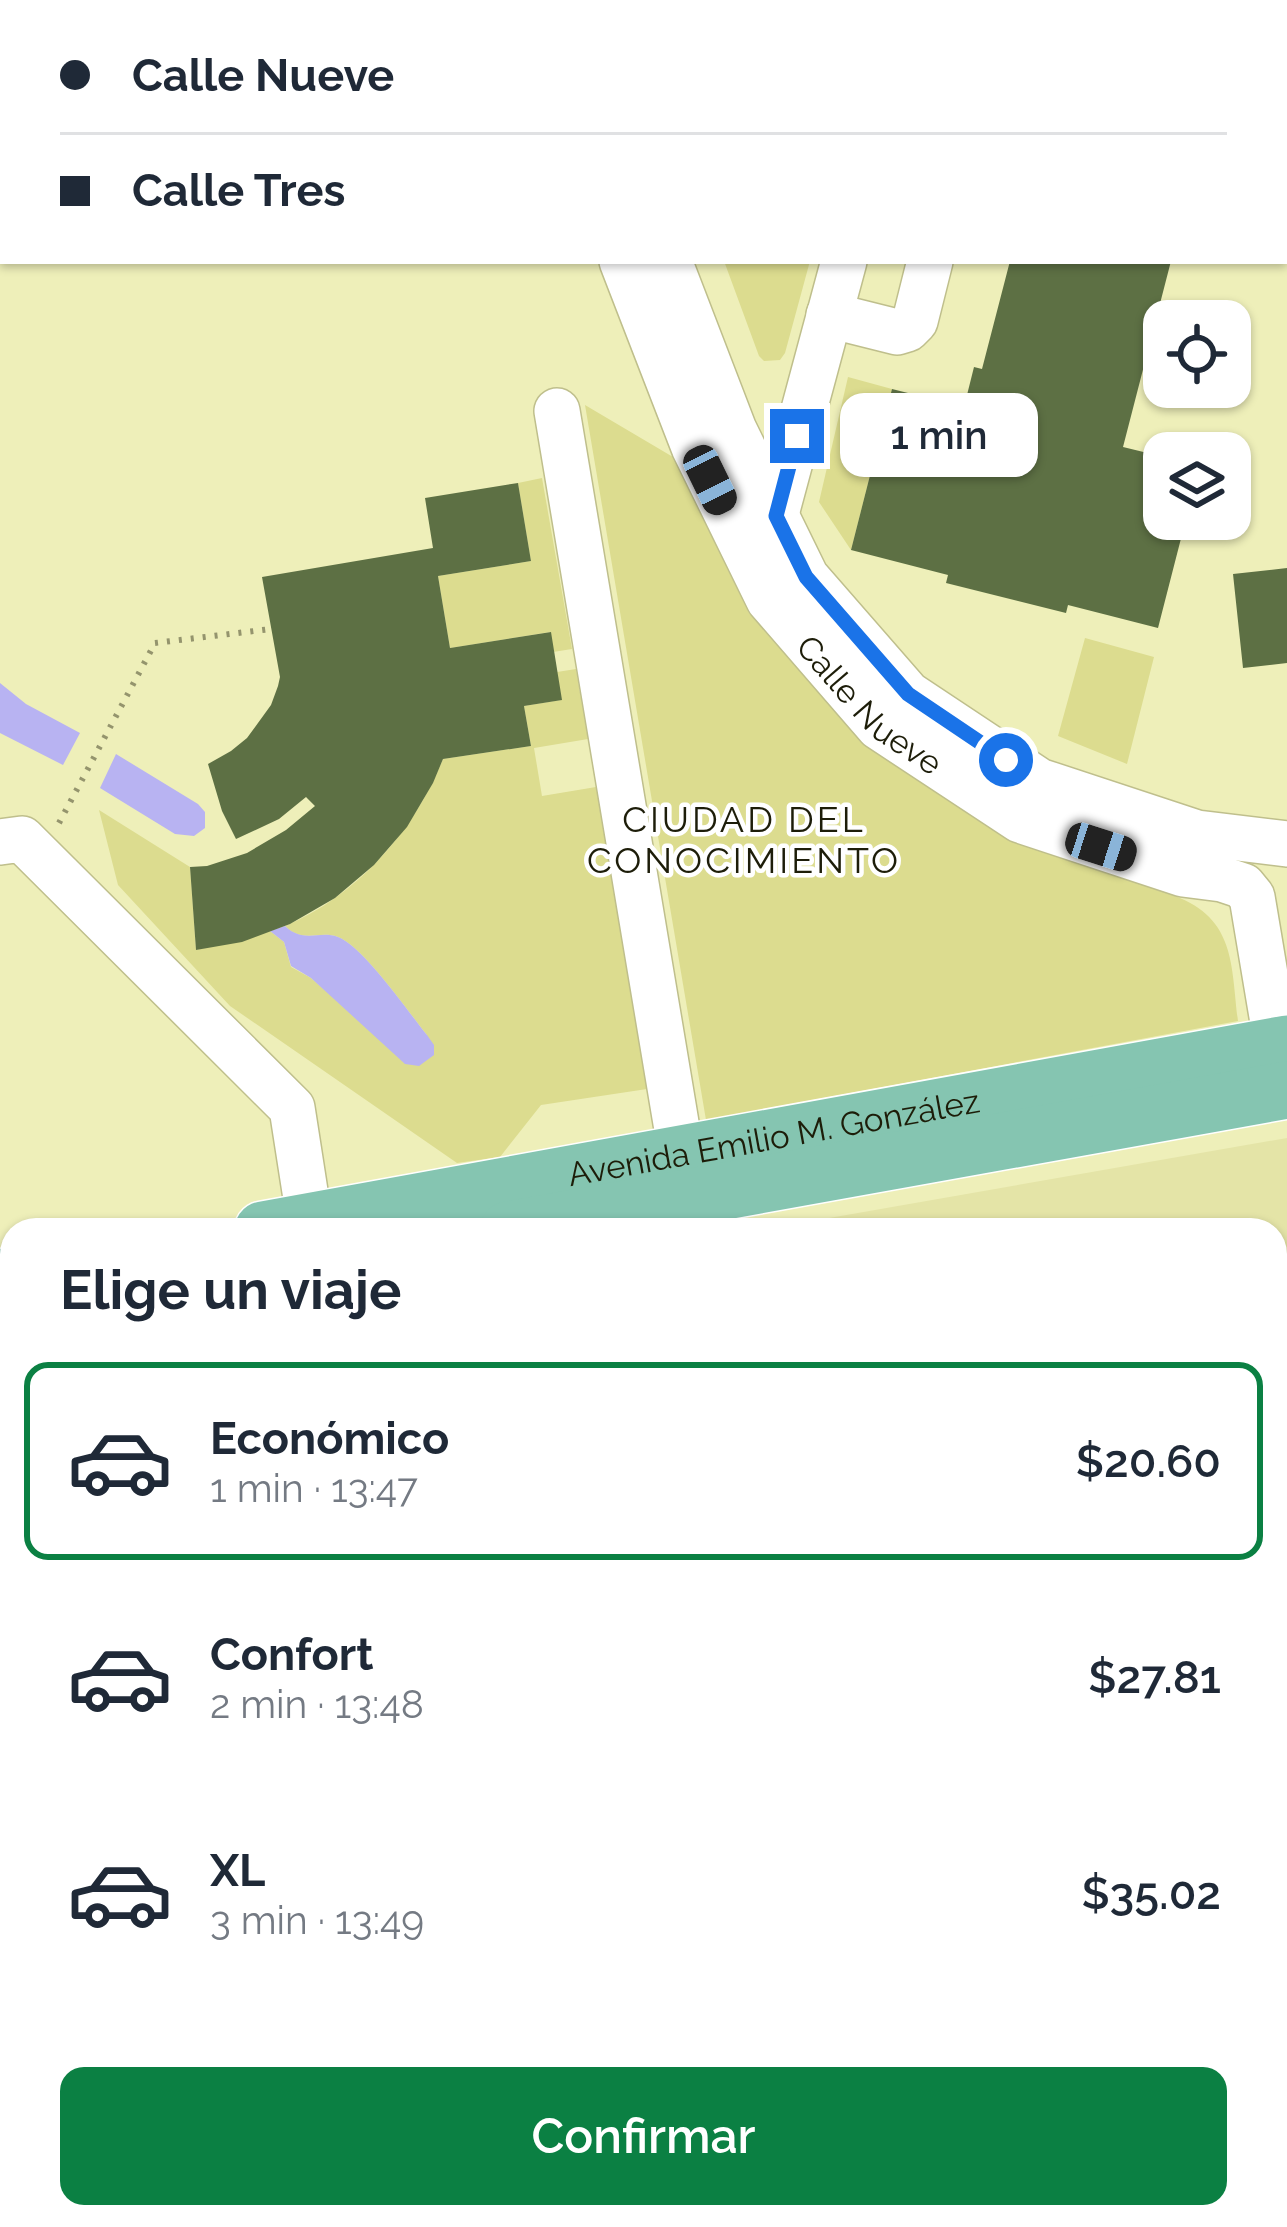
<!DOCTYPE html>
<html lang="es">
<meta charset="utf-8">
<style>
body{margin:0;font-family:Raleway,sans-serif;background:#f6f6f7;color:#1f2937;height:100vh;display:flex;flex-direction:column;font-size:45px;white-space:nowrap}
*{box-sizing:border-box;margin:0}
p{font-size:39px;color:#747a83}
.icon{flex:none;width:66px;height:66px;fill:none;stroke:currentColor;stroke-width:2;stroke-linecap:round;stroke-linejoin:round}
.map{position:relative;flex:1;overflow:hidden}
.side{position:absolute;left:0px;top:1218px;width:1287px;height:1011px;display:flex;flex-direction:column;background:#fff;border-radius:36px 36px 0 0;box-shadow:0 3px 9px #0004}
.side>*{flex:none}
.top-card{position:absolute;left:0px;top:0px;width:1287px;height:264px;box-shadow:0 3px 9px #0004;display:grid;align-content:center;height:264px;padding:0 60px;background:#fff}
.controls{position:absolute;left:1143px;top:300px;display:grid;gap:24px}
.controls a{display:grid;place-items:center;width:108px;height:108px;border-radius:24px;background:#fff;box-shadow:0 3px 9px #0004;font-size:60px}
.end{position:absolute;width:54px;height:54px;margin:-27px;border:15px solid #1a73e8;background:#fff;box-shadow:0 0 0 6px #fff}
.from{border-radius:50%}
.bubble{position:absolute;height:84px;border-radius:24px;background:#fff;box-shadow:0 3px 9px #0004;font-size:39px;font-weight:600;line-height:84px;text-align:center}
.car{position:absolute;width:36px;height:72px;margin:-36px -18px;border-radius:15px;box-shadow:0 0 9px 3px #0007;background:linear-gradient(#222 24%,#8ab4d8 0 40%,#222 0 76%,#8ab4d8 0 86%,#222 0)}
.top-card b{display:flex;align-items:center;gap:42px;height:114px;font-size:45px}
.top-card b+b{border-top:3px solid #e0e1e3}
.top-card i{width:30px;height:30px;background:#1f2937}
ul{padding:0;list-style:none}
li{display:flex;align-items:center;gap:36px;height:198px;margin:0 24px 18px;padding:0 36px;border:6px solid transparent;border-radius:24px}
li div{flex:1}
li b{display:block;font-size:45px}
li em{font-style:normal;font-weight:600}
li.current{border-color:#0b8043}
li>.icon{width:108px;height:108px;stroke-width:1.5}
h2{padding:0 60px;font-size:54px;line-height:144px}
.cta{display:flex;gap:24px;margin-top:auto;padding:24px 60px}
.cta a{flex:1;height:138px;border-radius:24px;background:#0b8043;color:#fff;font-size:48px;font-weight:600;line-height:138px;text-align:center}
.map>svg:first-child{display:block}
</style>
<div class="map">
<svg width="1287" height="2227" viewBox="0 0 1287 2227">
<rect width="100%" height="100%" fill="#eeefb9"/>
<path fill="#e4e4a7" d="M1287,1138V1821L1275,1824V1230H760Z
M12,1581V1856L0,1858V1584Z
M508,2217H1250L1252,2227H509Z"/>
<path fill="#dcdc8f" d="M1006,0H1287V86L1284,85V3H1016Z
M724,261H810L785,353L780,360L764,361L759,356Z
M848,377L892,389L851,550L819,502Z
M585,405L673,457L749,613L864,745L1010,841L1175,896C1236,919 1231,966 1238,1021L706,1120Z
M542,478L572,649L553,652L550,632L450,648L438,576L531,561L518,483Z
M1085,638L1154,657L1127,764L1058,736Z
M576,669L588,739L534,748L542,796L596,787L647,1089L541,1105L500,1157L457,1163L230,1006L118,885L99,810L190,867L196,950L270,931L284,942L291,967L311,978L326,991L427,1035C409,1013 363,946 338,937C319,930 303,944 285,926C357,896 414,831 443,759L531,746L524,706L561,700L557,672Z
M0,1380L12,1386V1581L0,1584Z
M12,1856V2024L0,2026V1858Z
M12,2101V2217H508L509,2227H0V2103Z"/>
<path fill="#b8b3f2" d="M0,683L26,704L80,733L63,765L0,733Z
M116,754L198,804L205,812V828L194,836L175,834L100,788Z
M285,926C304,944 319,930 338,937C363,946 409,1013 427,1035L434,1045V1055L419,1066L405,1064L311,978L291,966L284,942L270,931Z"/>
<path fill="#5d7044" d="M1010,261H1171L1123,447L1164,457V519H1186L1158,628L1068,605L1066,613L946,583L948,575L851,550L892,389L964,407L974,367L982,369Z
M518,483L531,561L438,576L450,648L551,632L562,700L524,706L531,746L443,759L433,783L407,827L374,865L335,898L290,924L242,942L196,950L190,867L207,866L247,853L286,830L315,806L306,797L279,819L236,839L222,811L208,764L231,751L247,738L271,705L278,686L280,677L262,577L433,548L425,498Z
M1287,568V663L1243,668L1233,574Z"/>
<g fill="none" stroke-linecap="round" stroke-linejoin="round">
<defs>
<g id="minor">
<path d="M520,0L521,3"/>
<path d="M567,0L568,3"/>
<path d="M914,3V0"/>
<path id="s1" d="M622,261L694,447L769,600L879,727L1020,820L1183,874L1222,879L1243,886L1252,897L1277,1046"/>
<path d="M669,261L734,430L806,577L908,694L1039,781L1197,833L1287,844"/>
<path d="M829,315L897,332L907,329L915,321L930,261"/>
<path d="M557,411L677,1129L692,1182"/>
<path d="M773,525L844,261"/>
<path d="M0,842L22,839L292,1108L311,1230"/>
<path d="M0,1596L12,1594"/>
<path d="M0,1695L12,1693"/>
<path d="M0,1808L12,1805"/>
<path d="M1275,1845L1287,1843"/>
<path d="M0,2063L12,2061"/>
<path d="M1275,2069L1287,2136"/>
<path d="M549,2227L556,2217"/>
<path d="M668,2227L675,2217"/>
</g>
<g id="major">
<path id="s2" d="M263,1230L1287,1044"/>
<path d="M508,1230L1287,1090"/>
<path d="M0,1278L12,1276"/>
<path d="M0,1322L12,1319"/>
</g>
</defs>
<use href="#minor" stroke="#bfbf8c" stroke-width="48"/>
<use href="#major" stroke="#fff" stroke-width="60"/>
<path stroke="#94946d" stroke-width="6" stroke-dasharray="3 9" stroke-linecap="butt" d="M59,823L155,643L271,629"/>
<use href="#minor" stroke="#fff" stroke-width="45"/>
<use href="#major" stroke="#85c5b1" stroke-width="57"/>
</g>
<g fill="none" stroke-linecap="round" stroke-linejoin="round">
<path stroke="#1a73e8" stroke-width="15" d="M797,436L776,516L806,577L908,694L1006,760"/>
</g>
<g text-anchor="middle" stroke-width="9" stroke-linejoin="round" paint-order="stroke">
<g font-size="33" fill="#1d1d09" stroke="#fff">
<text dy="12" stroke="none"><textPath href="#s1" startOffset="516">Calle Nueve</textPath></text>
<text dy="12" stroke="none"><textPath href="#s2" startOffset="519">Avenida Emilio M. González</textPath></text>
</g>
<g font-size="36" letter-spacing="3" fill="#1d1d09" stroke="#fff">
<text x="744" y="832">CIUDAD DEL<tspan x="744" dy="41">CONOCIMIENTO</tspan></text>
</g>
</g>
</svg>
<div class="controls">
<a><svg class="icon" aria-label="locate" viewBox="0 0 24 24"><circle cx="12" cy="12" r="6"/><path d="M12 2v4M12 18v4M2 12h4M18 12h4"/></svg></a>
<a><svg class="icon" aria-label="layers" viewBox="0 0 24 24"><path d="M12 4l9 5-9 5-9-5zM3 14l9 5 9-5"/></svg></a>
</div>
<i class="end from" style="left:1006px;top:760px"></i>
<i class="end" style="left:797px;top:436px"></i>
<div class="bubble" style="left:840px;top:393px;width:198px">1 min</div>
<i class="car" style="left:710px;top:480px;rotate:154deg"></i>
<i class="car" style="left:1101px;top:847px;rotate:108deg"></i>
<div class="top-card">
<b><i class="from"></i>Calle Nueve</b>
<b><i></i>Calle Tres</b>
</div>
<section class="side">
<h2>Elige un viaje</h2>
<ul>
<li class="current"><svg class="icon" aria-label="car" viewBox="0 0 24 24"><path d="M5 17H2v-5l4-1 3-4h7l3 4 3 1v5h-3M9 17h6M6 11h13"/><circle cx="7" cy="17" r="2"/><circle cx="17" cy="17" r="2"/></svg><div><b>Económico</b><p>1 min · 13:47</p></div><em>$20.60</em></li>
<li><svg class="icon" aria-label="car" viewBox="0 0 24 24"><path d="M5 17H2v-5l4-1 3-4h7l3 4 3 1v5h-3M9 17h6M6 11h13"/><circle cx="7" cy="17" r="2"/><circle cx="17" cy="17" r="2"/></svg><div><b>Confort</b><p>2 min · 13:48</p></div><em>$27.81</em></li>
<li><svg class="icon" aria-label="car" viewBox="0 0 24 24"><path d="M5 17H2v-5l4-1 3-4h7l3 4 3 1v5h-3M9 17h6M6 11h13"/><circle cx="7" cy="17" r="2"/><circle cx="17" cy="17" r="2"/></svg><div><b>XL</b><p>3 min · 13:49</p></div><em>$35.02</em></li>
</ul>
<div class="cta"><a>Confirmar</a></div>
</section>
</div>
